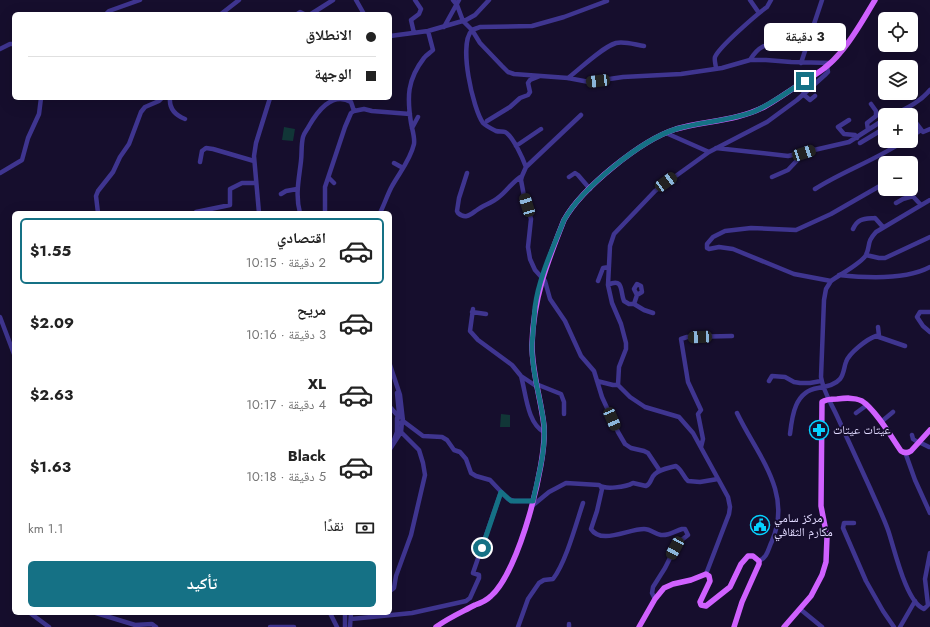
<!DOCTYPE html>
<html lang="ar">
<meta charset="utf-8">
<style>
body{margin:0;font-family:Jost,"Noto Naskh Arabic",sans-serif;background:#f2f2f2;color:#222;direction:rtl;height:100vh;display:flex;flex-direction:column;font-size:15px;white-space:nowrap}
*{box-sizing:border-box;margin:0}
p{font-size:13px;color:#767676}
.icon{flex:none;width:22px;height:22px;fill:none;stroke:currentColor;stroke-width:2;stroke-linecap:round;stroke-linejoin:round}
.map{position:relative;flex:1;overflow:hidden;direction:ltr}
.panel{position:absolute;left:12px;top:211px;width:380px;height:404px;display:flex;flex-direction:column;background:#fff;border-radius:6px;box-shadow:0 4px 16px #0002;direction:rtl}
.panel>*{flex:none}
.banner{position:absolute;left:12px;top:12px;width:380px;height:88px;border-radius:6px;box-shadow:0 4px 16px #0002;direction:rtl;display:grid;align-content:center;height:88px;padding:0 16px;background:#fff}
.buttons{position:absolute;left:878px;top:12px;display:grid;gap:8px}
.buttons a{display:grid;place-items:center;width:40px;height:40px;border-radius:6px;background:#fff;box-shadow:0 4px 16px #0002;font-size:20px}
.end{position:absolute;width:18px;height:18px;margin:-9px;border:5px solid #157185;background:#fff;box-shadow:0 0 0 2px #fff}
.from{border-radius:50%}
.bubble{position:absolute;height:28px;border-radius:6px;background:#fff;box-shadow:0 4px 16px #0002;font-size:13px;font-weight:700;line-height:28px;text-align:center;direction:rtl}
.car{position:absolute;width:12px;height:24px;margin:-12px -6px;border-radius:5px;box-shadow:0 0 3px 1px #0007;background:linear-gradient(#222 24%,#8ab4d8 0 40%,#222 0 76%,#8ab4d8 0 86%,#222 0)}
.banner b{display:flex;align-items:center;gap:14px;height:38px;font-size:15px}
.banner b+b{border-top:1px solid #e0e0e0}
.banner i{width:10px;height:10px;background:#222}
ul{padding:7px 0 0;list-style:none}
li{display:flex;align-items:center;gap:12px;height:66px;margin:0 8px 6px;padding:0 8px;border:2px solid transparent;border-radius:6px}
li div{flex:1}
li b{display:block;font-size:15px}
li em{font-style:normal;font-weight:700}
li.on{border-color:#157185}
li>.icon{width:36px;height:36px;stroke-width:1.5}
.pay{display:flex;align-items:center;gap:10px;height:44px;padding:0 16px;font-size:15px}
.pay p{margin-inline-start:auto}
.cta{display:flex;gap:8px;margin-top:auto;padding:8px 16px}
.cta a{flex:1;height:46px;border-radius:6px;background:#157185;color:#fff;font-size:16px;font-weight:700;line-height:46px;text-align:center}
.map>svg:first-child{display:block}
</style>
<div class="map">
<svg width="930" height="627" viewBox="0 0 930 627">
<rect width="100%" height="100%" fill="#160e2d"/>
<path fill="#113637" d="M284,127L295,129L293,141L282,140Z
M501,414L510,415V427H500Z"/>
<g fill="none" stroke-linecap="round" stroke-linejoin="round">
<path stroke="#3f3590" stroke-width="4.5" d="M356,0L364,14
M453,0L457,5L463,21L472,30L480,43L502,66L508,72L514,74L568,78L589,82L623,77L681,74L722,68L750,60H766L791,62L831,63
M750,0L759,13
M106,14L109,11L140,0
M221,14L239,0
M297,14L300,12L304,14
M311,14L333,0
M444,27L459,0
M414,33L411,20L419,14L421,9L415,0
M390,36L428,31L466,20L475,15L489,0
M0,49L10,44H14
M750,60C759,45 765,45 781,43
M801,63L822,0
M716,69C716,65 714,60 715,57C719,47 757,14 767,7L771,0
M568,78C581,68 601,48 616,43C625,41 636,45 644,46
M803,94L810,100L815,96
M170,98C169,109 175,115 185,119
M581,115L526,167L522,176L521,180L524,196L531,219L528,247L530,259L535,270L545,281L550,299L565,321L581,356L594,371L602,397L618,432L625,444L631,448L644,451L648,453L660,471
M893,115C907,108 920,102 930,90
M911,116L923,132L930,129
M849,120L838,127L844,134L855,135L857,138
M487,121L510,107L520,98L528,95L530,92L528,83L530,80L540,76
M412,128L418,117
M868,130L867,123L876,116V111L871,104
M666,133L709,152
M911,137L921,130
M860,143L885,128
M516,146L541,129
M716,148L788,156L849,142L885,119
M200,162L202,151L206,148L213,149L254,161
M394,163L403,168
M526,167C523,159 513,136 505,132C503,131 499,132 496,131C492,129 486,126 483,123C473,109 458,44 472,30C474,29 478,28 480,27L532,26L564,17L607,1
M0,173L22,160L28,138L39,114L41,98
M467,173L459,198L457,211L458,213C466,220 471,214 477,210C484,205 492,203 499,197C507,191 513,181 522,176
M569,177L575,173L578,175L590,189
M772,177L788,170L804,153
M329,178L334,183
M815,189C843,171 876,160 904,141
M906,189L921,205
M281,194L286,191L297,189
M930,200L876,232C866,243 871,244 866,255C862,263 839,275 831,281L826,289L824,300L821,377C823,391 831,403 837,416C848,440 859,464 870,488C876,502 883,516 888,530C894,547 906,603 924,609L928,605L925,579L930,553
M896,203L903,199L913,196
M196,212L230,205V189L242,183H256
M98,213L96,196L98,191L113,172L120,157L129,144L141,112L145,107L159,101L162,98
M259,213L254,156L256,143L270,98
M300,213C295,195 299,179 301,161C302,153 301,145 303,137C304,133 307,130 309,126C317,112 332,91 351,102L354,111
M325,213V187L345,127L351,113L354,111L364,109L372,111L410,114
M380,213C384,205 387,196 391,188C399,173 410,161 414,144C415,137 412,129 411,123C407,97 407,80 424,58C426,55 430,53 433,50L428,31
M853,229C858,218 864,219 875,218L883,227
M866,255L879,258H885L930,237
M839,275C866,278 906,280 930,267
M598,281L603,268L609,267
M831,281L794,274L733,249L719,247L709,249L707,248V244L713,237L725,231L751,228L796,230L831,214L885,183
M608,285C624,277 620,292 624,301L629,304H634L644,310L653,313
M634,304L637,295L642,292L641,286L637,284L634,289L637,295
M473,309L470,331L478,340L512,365L521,376L536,386
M472,312L486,314
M930,312H920L917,317L923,326L930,332
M0,317L14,354
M878,327L879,336
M390,365L400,395L403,421L400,423L397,422V418L401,417
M521,376C526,393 527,423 544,432
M597,381L613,385H618L619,367L626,349V343L621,324L612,303L608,285L610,246L614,234L655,191L709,152L767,122L797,100L826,74L828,72L827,67
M769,381L772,376L785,377L794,382L800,383H810L821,381
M536,384L561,394L564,402V414
M618,385L630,397L645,407L679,417L693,433L728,497L730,507L729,514L706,574
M397,393L399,413
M390,407L399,417
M737,413C757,455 793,492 772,541C768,549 768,557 759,561
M856,413L867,405
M403,421L423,436L442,437L447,440L454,450L460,452L466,459L471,473L476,476L490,480L508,499L514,501H533
M881,422L893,412
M811,427L822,428
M790,434C792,416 795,391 818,388C825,387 835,385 840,379C844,374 844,367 846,362C849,353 867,339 876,336L905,346
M912,435L913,439L919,443
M394,440L397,432V422
M919,442L929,447
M701,447L703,439L698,414L701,410L688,382L681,339L687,337L732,336
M390,449L401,432L402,422
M905,452L915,480L930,513
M601,487L602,489L597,511L591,529C601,545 628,529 644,529C651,529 655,534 661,535C669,536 675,531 682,529H685L688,535L679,542L675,548L665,568L653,587L652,593L655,599
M532,506L549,492L566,483L599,485C605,490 626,487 633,483L646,486C652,483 650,478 655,474C660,469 669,468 676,466C682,470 683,476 688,481L700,482L718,479
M854,523H844L843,528L866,581L883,611L894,627
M390,591L394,588L396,576L411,535L425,475L423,463L419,450L401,432
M800,609L822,627
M30,613L49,627
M96,613L135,625L152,624L156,627
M330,613L337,627
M345,613V627
M351,619L412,613L466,601L470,598L479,578V575L473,573L474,570L501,492
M270,627H294
M350,627L351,613
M518,627L528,599L539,583L544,580L553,579C566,562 576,524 583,503
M569,627V624
M900,627L915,601"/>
<path stroke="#d061ff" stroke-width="5.5" d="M436,627C448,618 462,612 475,605C481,603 487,600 491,596C519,572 547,463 544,426C541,399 532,373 532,345C533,299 547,263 564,220C582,188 641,140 676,129C704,121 737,121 764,107C775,101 786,93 797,86C813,76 828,68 840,53C854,37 864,18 875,0
M639,627L655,599L664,588L673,584L691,580L706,574L709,576L710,581L700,602L701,605L706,606L730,587L741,564L748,556H753L759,561V564L742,602L734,627
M784,627L811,596L822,575L826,562L827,537L821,506L822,402C826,399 832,399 837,399C845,398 854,397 862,401C875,409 892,438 901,451C904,453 908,453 911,451L930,430"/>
</g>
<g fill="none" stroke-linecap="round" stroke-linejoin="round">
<path stroke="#157185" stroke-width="5" d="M482,548L501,492L511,501H533C538,476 546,451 544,425C541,398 531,371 532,344C533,332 534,319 535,307C539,277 553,248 564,220C582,188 641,140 676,129C701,122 728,121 753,112C772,104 788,91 805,81"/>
</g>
<defs>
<symbol id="pharmacy-ring" viewBox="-11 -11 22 22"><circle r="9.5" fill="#160e2d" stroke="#06d2ff" stroke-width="1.5"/><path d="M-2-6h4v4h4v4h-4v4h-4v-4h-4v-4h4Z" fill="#06d2ff"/></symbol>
<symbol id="civic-ring" viewBox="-11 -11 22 22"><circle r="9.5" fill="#160e2d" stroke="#06d2ff" stroke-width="1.5"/><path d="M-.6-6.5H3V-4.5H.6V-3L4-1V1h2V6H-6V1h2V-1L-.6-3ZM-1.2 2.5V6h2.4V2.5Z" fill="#06d2ff"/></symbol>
</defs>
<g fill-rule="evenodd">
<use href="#pharmacy-ring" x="808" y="419" width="22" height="22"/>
<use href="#civic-ring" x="749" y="514" width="22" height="22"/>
</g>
<g text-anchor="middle" stroke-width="4" stroke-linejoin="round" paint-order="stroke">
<g font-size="12" fill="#e1daff" stroke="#160e2d" text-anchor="start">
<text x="833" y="434">عيتات عيتات</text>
<text x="774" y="522">مركز سامي<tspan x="774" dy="14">مكارم الثقافي</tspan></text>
</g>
</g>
</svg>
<div class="buttons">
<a><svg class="icon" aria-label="locate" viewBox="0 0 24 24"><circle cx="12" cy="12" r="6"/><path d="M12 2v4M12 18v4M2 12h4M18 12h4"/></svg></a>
<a><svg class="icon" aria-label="layers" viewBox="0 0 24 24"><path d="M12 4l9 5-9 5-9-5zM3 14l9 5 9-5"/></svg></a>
<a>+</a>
<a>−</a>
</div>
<i class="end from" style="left:482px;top:548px"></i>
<i class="end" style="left:805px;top:81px"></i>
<div class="bubble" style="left:764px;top:23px;width:82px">3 دقيقة</div>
<i class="car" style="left:598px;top:81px;rotate:263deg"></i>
<i class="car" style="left:804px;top:153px;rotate:72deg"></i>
<i class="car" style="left:666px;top:182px;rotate:54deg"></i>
<i class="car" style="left:527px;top:205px;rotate:343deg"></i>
<i class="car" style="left:700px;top:337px;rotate:267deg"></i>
<i class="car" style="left:612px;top:419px;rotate:157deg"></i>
<i class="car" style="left:675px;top:548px;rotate:208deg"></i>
<div class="banner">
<b><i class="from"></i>الانطلاق</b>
<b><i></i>الوجهة</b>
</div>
<section class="panel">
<ul>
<li class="on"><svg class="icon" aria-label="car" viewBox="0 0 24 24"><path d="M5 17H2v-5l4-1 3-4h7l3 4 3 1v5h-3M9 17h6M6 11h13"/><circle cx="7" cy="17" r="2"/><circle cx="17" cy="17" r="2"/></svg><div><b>اقتصادي</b><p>2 دقيقة · 10:15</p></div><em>$1.55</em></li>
<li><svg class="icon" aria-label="car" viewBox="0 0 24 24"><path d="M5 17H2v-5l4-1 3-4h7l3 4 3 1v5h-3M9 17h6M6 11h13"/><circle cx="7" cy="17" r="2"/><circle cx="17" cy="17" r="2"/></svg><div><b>مريح</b><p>3 دقيقة · 10:16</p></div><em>$2.09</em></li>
<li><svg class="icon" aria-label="car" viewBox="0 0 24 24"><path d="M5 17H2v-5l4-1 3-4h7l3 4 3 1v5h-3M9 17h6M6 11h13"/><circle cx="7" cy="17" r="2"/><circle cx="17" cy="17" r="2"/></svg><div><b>XL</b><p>4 دقيقة · 10:17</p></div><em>$2.63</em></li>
<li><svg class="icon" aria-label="car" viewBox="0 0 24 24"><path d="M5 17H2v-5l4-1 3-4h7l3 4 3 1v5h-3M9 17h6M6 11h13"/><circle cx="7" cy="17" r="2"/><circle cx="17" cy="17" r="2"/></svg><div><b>Black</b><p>5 دقيقة · 10:18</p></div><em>$1.63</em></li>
</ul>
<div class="pay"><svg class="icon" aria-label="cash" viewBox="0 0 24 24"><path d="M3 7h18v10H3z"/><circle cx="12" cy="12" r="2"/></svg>نقدًا<p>1.1 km</p></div>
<div class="cta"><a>تأكيد</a></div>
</section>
</div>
